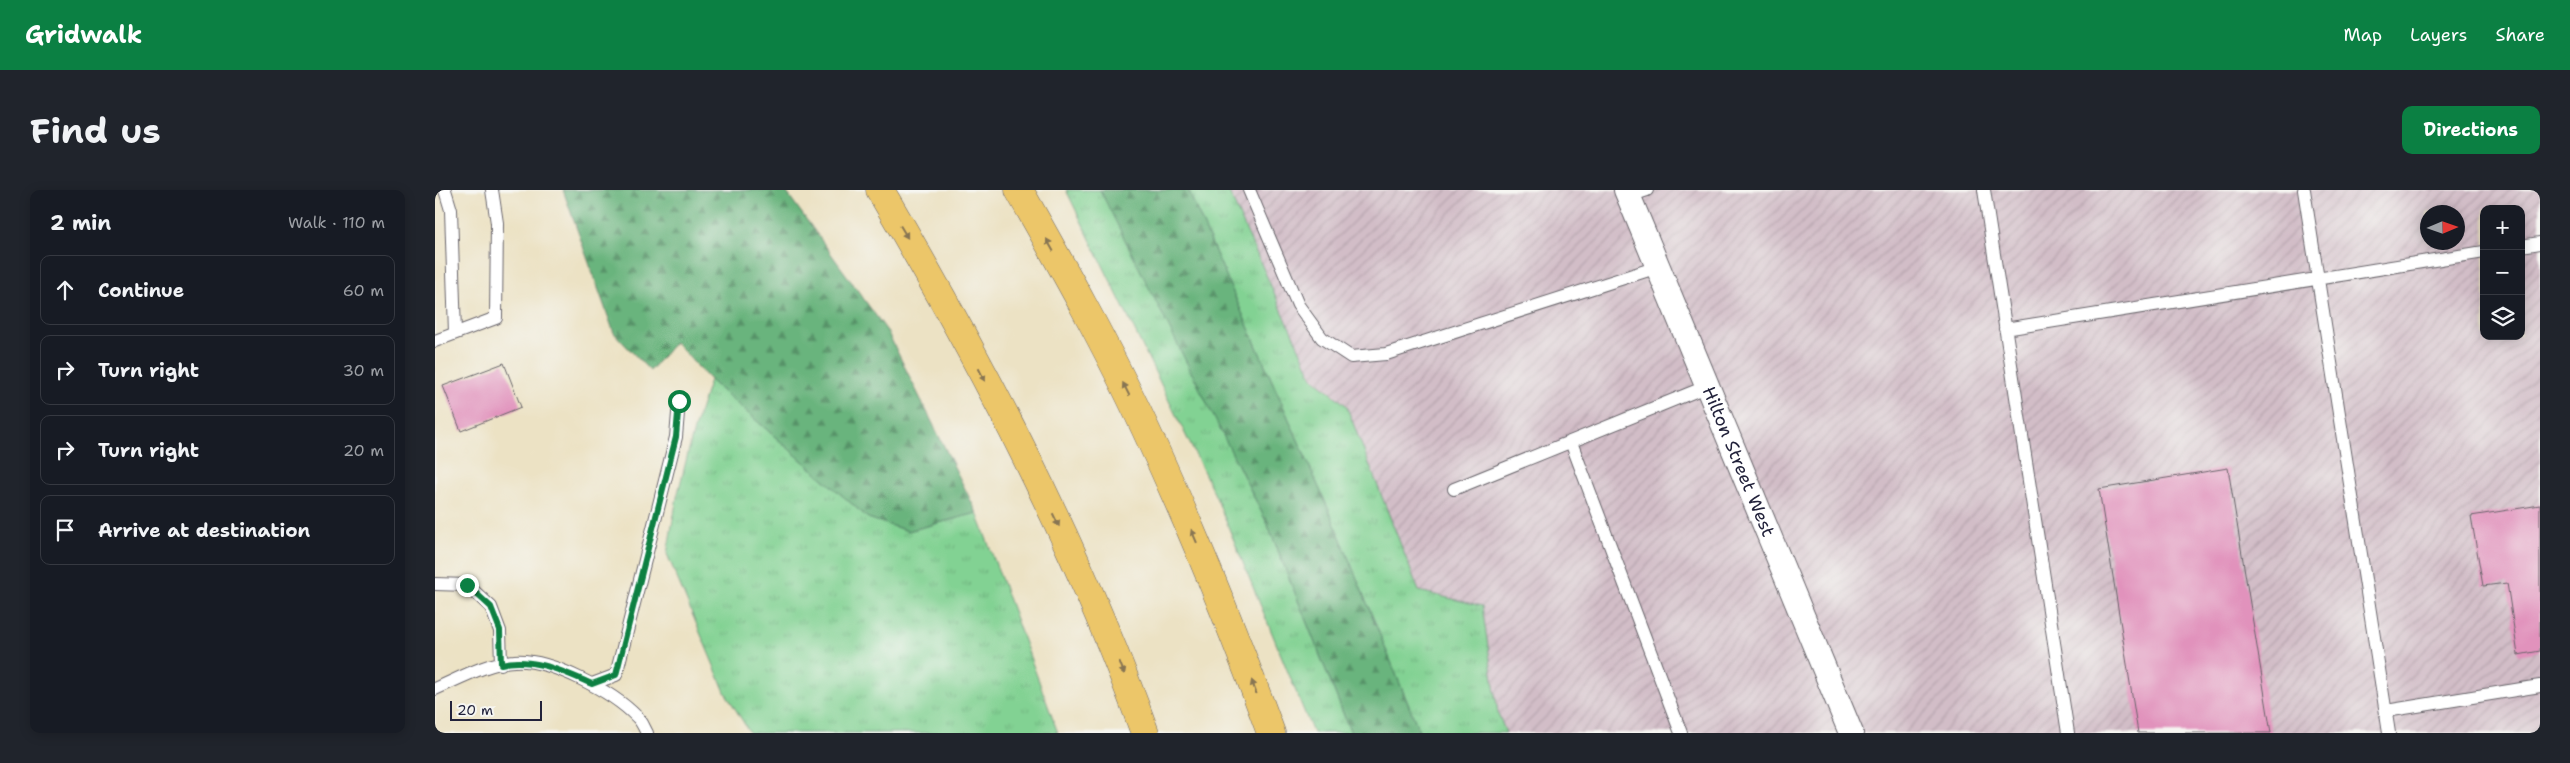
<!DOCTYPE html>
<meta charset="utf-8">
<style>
body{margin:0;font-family:"Shantell Sans",sans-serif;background:#20242c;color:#f1f3f6}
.controls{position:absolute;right:15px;top:15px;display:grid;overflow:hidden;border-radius:10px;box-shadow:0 2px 12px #0003}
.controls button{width:45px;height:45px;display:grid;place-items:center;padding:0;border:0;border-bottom:1px solid #363941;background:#171b24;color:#f1f3f6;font:25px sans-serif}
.compass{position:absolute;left:1985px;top:15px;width:45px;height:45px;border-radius:50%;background:#171b24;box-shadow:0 2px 12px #0003;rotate:88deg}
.scale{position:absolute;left:15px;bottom:12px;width:92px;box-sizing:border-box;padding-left:5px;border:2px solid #22223b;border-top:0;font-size:14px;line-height:18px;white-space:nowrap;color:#22223b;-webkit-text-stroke:4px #f6f6f2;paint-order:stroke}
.stop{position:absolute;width:15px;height:15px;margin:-11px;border:4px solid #0b8043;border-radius:50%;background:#fff}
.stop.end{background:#0b8043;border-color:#fff;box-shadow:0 1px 5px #0008}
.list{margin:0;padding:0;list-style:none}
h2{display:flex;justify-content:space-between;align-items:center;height:65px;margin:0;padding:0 20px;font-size:21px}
h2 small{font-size:16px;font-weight:400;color:#9ea1a6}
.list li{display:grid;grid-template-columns:32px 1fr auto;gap:15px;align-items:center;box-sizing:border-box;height:70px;margin:0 10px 10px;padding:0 10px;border:1px solid #363941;border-radius:10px}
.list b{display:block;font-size:19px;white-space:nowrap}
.list em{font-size:16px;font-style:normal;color:#9ea1a6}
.icon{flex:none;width:28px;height:28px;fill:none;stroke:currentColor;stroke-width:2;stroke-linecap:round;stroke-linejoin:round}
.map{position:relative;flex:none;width:2105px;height:543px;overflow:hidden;border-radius:10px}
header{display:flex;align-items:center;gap:30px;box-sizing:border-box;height:70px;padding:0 25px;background:#0b8043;color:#fff}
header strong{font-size:24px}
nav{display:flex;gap:28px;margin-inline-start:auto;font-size:18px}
.intro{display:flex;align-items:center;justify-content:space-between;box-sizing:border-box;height:120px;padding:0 30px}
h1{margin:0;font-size:35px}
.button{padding:12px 22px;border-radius:10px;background:#0b8043;color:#fff;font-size:18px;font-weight:700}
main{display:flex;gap:30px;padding:0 30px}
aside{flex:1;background:#171b24;border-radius:10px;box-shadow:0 2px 12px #0003}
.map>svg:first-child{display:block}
.industrial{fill:url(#industrial-furrows);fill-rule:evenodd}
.grass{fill:url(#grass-tufts);stroke:#527a67}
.forest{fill:url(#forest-firs);stroke:#466b5c}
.building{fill:#e192bc}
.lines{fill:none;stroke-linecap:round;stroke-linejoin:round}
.lane-casing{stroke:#69656b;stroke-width:14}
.street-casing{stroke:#69656b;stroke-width:26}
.highway-casing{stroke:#69656b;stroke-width:29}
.lane{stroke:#fff;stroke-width:12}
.street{stroke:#fff;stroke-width:24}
.highway{stroke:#ecc669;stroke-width:28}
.oneway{fill:#877452}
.route{stroke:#0b8043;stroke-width:6}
.labels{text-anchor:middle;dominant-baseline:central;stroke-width:5;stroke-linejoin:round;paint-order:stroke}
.street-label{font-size:18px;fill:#22223b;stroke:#f6f6f2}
</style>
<header>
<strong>Gridwalk</strong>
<nav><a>Map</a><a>Layers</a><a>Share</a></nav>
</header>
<div class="intro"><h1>Find us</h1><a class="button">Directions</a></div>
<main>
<aside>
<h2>2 min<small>Walk · 110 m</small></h2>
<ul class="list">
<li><svg class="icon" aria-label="ahead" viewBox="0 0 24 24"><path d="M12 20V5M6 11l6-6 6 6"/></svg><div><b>Continue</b></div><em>60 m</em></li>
<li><svg class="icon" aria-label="right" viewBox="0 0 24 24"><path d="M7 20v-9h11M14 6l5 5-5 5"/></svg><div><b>Turn right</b></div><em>30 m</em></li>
<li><svg class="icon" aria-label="right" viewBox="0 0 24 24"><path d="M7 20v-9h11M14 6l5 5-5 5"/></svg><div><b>Turn right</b></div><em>20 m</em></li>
<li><svg class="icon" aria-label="arrive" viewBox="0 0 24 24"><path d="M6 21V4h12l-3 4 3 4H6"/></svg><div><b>Arrive at destination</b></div></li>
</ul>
</aside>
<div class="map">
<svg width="2105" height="543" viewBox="0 0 2105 543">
<defs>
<pattern id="industrial-furrows" width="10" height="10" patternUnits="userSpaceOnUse" patternTransform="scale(1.25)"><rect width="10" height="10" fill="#d2bdc7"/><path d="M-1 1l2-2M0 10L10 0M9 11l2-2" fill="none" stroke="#b4a2ac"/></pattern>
<pattern id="grass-tufts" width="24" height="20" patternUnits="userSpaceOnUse" patternTransform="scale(1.25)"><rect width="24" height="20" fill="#82d293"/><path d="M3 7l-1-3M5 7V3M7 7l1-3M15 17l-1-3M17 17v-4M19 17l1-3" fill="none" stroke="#70b480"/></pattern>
<pattern id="forest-firs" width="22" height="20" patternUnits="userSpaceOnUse" patternTransform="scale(1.25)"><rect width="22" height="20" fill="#69b47d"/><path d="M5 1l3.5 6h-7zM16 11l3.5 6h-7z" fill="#569268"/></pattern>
</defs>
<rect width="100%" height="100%" fill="#f6f6f2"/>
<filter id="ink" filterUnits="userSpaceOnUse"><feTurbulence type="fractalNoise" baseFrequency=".02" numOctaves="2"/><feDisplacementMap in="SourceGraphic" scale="10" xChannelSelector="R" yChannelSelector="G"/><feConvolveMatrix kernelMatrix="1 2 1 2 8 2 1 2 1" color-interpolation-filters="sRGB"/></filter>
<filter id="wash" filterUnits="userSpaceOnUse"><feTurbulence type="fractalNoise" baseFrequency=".0096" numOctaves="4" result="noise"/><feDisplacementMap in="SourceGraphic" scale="20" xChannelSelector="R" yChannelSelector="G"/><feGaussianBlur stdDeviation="1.12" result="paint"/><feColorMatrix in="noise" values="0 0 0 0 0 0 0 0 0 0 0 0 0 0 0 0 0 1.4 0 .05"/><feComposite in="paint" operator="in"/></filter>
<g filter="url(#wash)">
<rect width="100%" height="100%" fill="#ece2c4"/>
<!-- industrial -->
<path class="industrial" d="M778,0h1327v543h-1097zM2049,19h37v127h-37zM1992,22h30v30h-30z"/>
<!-- grass -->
<path class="grass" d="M631,0h34l10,17 157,316 84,210h-38l-97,-236z
M753,0h40l84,187 34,28 73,186 63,15 16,107 8,20h-86l-89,-218z
M275,190l158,138 40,13 69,-18 81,220h-308l-25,-41 -58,-138 10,-57 17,-68z"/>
<!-- forest -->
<path class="forest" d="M128,0h222l102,141 90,182 -69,18 -40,-13 -158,-138 -35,-38 -25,29 -36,-38z
M665,0h88l143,325 89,218h-69l-84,-210z"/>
<g id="blocks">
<!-- building -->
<path class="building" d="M69,173l17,44 -60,24 -18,-45z
M1793,278l43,265h-133l-39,-244z
M2105,315v146l-22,4 -11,-72 -24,3 -12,-70z"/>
</g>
</g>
<g filter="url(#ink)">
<use href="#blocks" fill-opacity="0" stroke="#69656b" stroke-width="1"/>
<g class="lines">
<!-- lane casing -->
<g class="lane-casing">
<path id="lane" d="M10,0l6,20 4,123
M814,0l49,115 24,33 29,19 35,-3 272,-87
M1549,0l84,543
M1869,0l85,543
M1194,6l18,-6
M2086,56l19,-3
M1570,139l479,-77
M0,151l61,-23 1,-95 -5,-33
M1136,252l110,291
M1019,299l254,-103
M0,394l32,1 24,22 9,24 1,33
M157,494l24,-9 60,-238 3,-36
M0,499c23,-10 54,-27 79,-28 36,-3 99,31 123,56 5,4 7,11 10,16
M1951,521l154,-25"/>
</g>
<!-- street casing -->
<g class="street-casing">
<g id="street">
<path id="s1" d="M1191,0l225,543"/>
</g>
</g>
<!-- highway casing -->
<g class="highway-casing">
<path id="highway" d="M445,0c102,173 197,354 265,543
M584,0c44,78 88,156 126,238 47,100 88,202 126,305"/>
</g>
<!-- lane -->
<use href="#lane" class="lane"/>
<!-- street -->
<use href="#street" class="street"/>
<!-- highway -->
<use href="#highway" class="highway"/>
</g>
<!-- one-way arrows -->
<defs><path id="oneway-solid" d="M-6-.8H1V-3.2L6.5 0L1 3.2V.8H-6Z" transform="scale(1.25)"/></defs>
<g class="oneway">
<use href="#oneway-solid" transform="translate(469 42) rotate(59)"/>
<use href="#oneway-solid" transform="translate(615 55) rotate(-119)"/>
<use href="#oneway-solid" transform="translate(547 185) rotate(63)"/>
<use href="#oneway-solid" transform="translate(691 199) rotate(-117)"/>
<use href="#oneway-solid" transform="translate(621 330) rotate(64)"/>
<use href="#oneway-solid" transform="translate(759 346) rotate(-113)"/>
<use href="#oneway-solid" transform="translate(687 478) rotate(69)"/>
<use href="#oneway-solid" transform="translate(819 497) rotate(-110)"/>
</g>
</g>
<g class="lines" filter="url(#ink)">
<!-- route -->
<path class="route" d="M32,395l24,22 9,23 1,34c31,-8 63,8 91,20l24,-9 60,-238 3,-36"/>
</g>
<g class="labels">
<!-- street labels -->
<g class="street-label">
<text stroke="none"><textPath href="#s1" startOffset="294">Hilton Street West</textPath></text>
</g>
</g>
</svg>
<div class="controls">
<button>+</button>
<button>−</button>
<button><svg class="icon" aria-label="layers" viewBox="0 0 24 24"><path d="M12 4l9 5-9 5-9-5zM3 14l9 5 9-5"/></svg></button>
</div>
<svg class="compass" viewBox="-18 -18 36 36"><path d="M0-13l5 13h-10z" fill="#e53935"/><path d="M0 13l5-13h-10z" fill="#9ea1a6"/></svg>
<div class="scale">20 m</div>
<div class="stop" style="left:244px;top:211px"></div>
<div class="stop end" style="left:32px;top:395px"></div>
</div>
</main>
